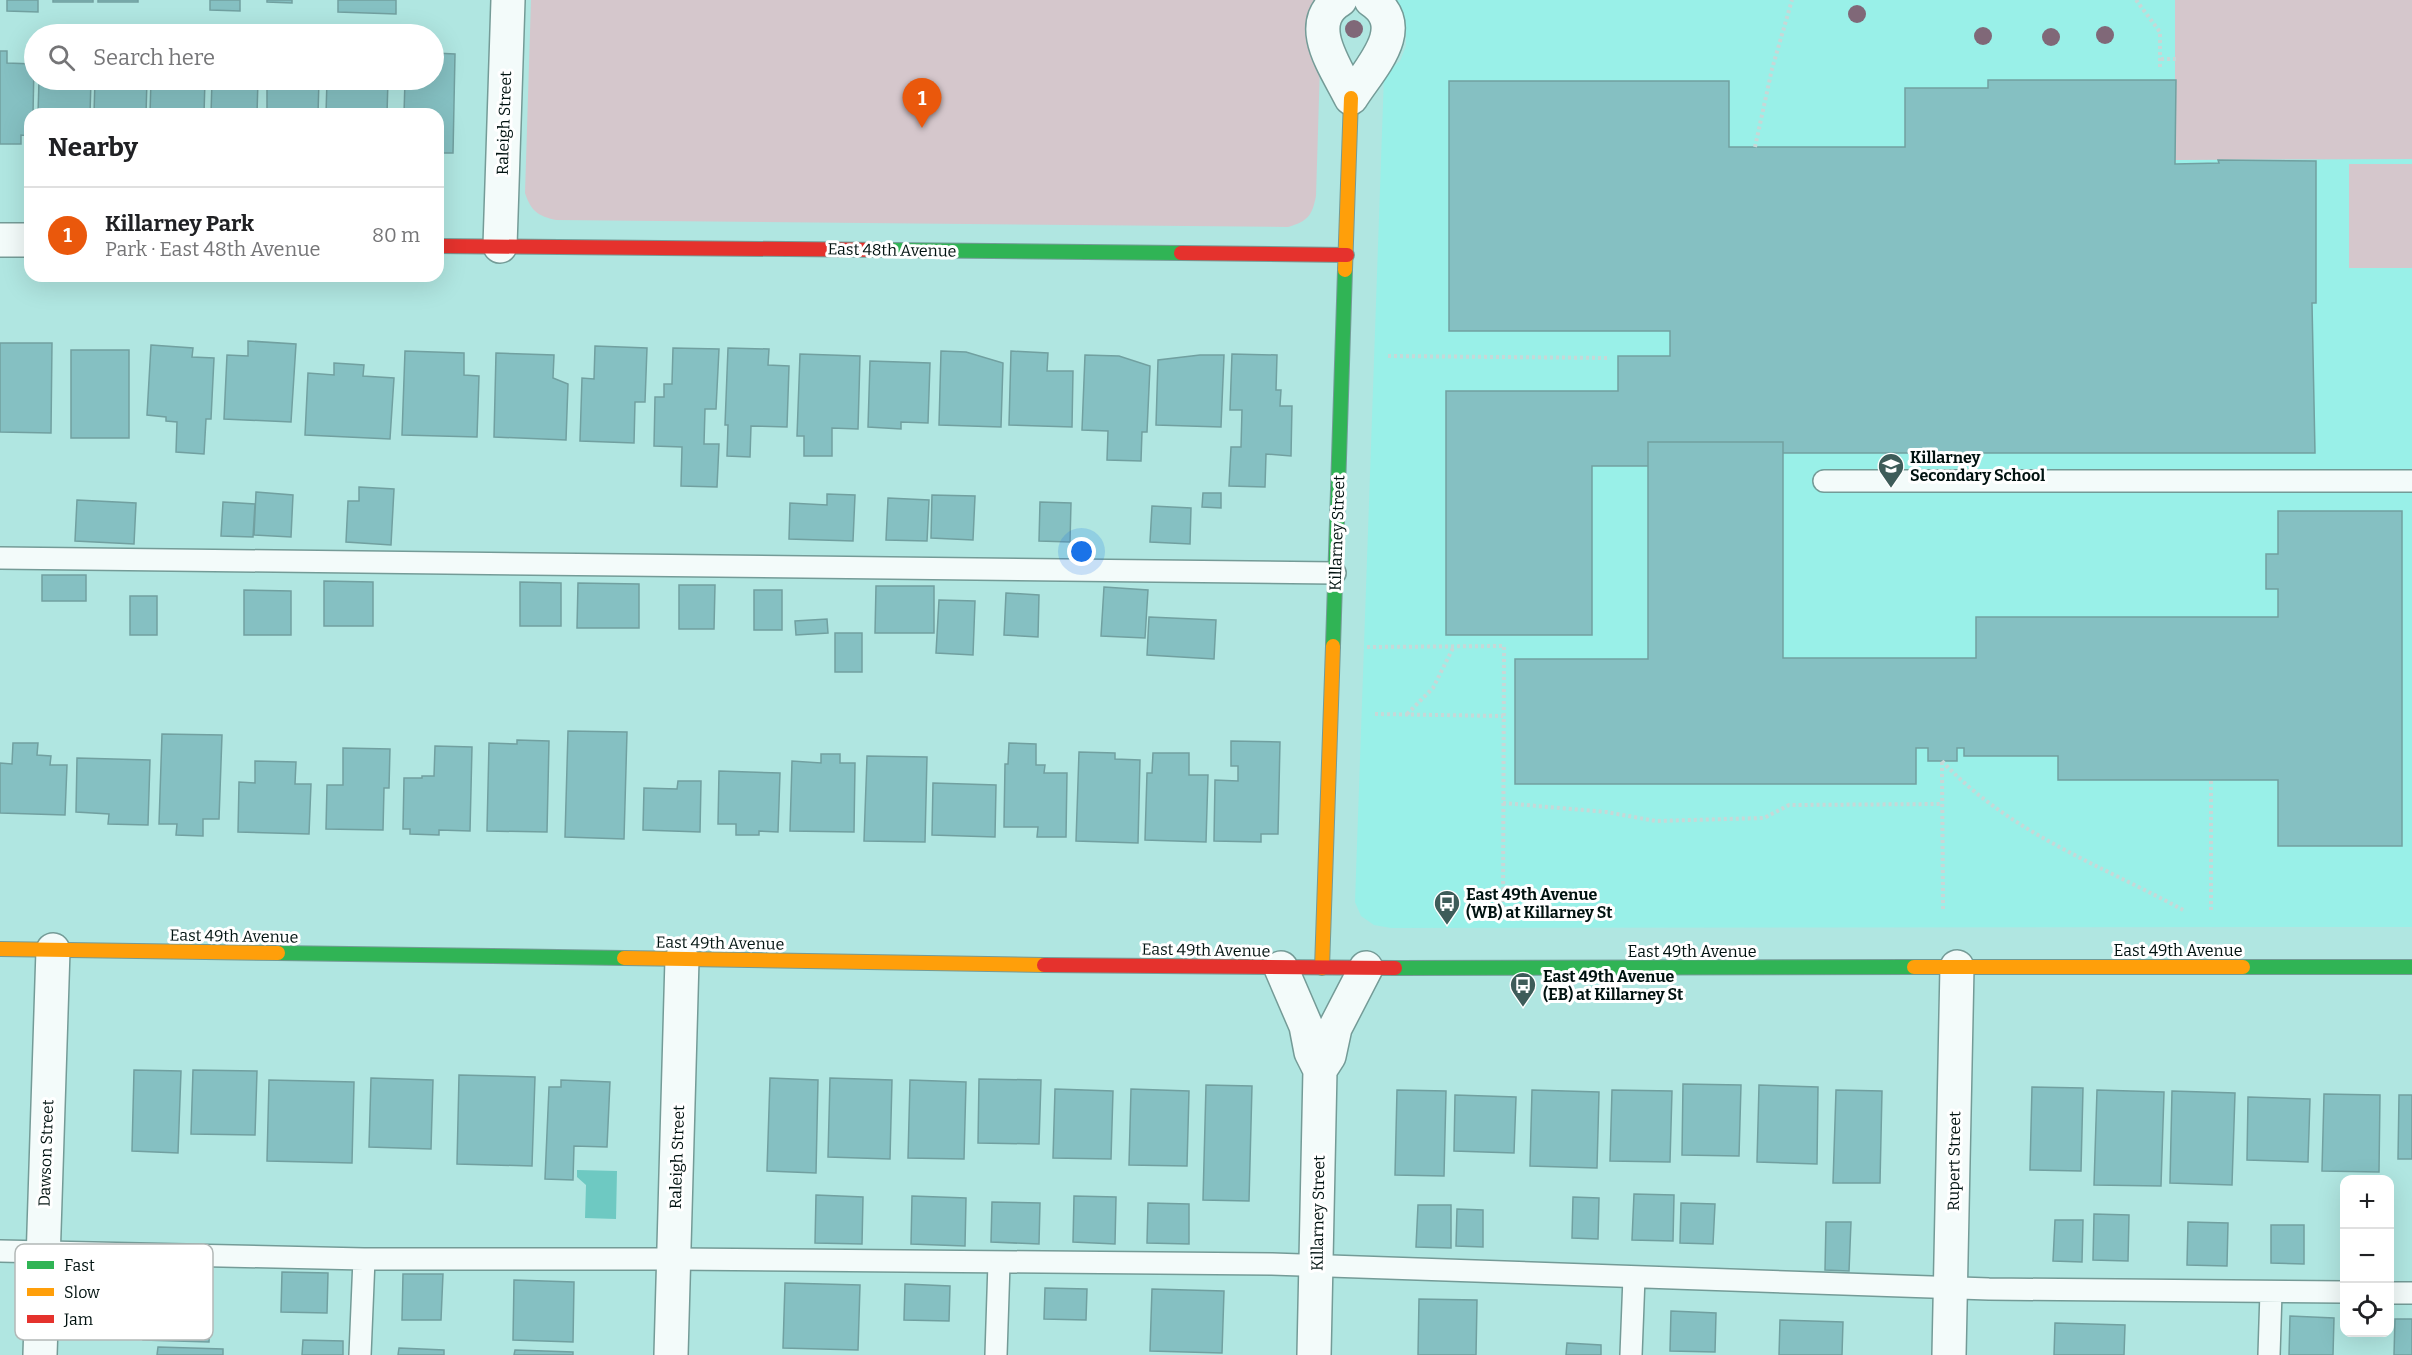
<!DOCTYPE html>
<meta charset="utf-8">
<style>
body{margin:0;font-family:Bitter,serif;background:#f2f2f2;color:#202124}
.controls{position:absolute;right:18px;bottom:18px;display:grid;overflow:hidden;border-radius:12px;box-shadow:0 6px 24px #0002}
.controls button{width:54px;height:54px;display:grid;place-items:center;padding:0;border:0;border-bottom:2px solid #e0e0e0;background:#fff;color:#202124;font:30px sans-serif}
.you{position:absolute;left:1082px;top:552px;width:21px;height:21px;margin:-15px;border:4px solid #fff;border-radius:50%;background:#1a73e8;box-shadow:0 0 0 9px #1a73e833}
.badge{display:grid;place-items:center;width:39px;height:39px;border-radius:50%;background:#ea580c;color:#fff;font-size:20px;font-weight:700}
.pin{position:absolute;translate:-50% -50px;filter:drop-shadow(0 2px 3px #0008)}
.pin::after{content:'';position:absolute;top:32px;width:21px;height:18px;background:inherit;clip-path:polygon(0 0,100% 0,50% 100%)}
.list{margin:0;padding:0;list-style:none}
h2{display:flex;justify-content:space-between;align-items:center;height:78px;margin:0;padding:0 24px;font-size:26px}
h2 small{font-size:20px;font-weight:400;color:#757577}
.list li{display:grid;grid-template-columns:39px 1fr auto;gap:18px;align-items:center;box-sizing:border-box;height:96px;padding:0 24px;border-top:2px solid #e0e0e0}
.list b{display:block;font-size:22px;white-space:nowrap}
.list p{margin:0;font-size:20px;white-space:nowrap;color:#757577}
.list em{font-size:20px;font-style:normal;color:#757577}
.icon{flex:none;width:33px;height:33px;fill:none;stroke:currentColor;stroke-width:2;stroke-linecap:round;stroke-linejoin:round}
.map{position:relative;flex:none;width:2412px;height:1355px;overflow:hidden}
.search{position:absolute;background:#fff;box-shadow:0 6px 24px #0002;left:24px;top:24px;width:420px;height:66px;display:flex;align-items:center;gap:15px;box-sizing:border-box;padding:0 21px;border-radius:33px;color:#757577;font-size:22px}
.panel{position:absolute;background:#fff;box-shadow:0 6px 24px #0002;left:24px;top:108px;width:420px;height:174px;border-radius:18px}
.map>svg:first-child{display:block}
.built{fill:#99f0e8}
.green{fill:#d5c7cc}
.water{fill:#6ec9c2}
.building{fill:#85c0c2;stroke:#71a0a0;stroke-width:1.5}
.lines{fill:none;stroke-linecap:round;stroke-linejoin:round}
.lane-casing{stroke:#749b97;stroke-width:24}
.street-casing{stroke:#749b97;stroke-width:36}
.fast-casing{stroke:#749b97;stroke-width:16}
.slow-casing{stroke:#749b97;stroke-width:16}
.jam-casing{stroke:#749b97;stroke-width:16}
.path{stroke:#c7d8d7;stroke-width:4;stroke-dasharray:3 3;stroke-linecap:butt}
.lane{stroke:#f3fbfa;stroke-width:21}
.street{stroke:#f3fbfa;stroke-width:33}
.fast{stroke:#30b455;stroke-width:14}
.slow{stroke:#ff9f0a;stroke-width:14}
.jam{stroke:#e5322d;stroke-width:14}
.tree{fill:#806878}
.labels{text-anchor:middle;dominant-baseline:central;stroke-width:6;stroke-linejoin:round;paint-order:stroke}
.street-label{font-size:16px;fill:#001210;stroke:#fff}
.poi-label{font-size:16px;font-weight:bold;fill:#001210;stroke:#fff;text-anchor:start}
.key{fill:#fff;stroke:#b2b8b7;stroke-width:1.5}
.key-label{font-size:16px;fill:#001210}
</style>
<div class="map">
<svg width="2412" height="1355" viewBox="0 0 2412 1355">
<rect width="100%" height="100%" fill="#b0e6e1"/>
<!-- built -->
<path class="built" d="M1397,0h1015v927l-1021,1 -17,-3 -13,-9 -6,-14 29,-827 16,-14 6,-15v-19z"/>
<!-- green -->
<path class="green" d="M531,0h791l-6,196c-4,20 -8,25 -28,31l-732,-7c-18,-4 -25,-9 -31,-27z
M2175,0h237v159l-237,1z
M2349,164h63v104h-63z"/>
<!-- water -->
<path class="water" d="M577,1170l40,1 -1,48 -31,-1 1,-33 -9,-8z"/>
<!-- building -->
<path class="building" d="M7,0h31v12l-31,-1z
M53,0h40v2h-40z
M98,0h40v2h-40z
M210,0h30v11l-30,-1z
M267,0h25v3l-25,-1z
M338,0h58v14l-58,-2z
M0,51h7v12l27,1 -1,50h-3v22l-9,-1v9h-21z
M434,53l21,1 -2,99h-15v-39h-34l1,-34h29z
M39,80h52l-1,34h-52z
M95,80h52l-1,34h-52z
M151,80h54l-1,34h-54z
M212,80h46l-1,34h-46z
M267,80h52l-1,34h-51z
M327,80h61l-1,34h-61z
M1988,80h188l-1,84 44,-1 -1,-3 98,1v142h-4l3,150h-532v-11h-135v24h-56v169h-146v-244h172v-35h52v-25h-221v-250h280v66h176v-59h83z
M248,341l48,3 -5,78 -67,-3 3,-64 21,1z
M0,343h52l-1,90 -51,-1z
M151,345l42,3 -1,9 22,1 -3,61h-5l-2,35 -28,-2 1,-30 -11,-1v-4l-19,-2z
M595,346l52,2 -2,54h-10l-1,41 -54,-2 2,-63 12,1z
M673,348l46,1 -3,60h-11l-1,35h15l-2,43 -36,-1 1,-39 -28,-1 1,-49h9v-13h8z
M728,348l41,1 -1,16 21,1 -2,61 -36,-1 -1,31 -23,-1 1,-31h-3z
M71,350h58v88h-58z
M405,351l59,2v22l15,1 -2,61 -75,-2z
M941,351l25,1 37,11 -2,64 -62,-2z
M1011,351l37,2 -1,18h26l-1,56 -63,-2z
M496,353l58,2 -1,23 15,6 -2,56 -72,-3z
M800,354l60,2 -2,73 -26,-1v28h-28v-20h-7z
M1232,354l45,1 -1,35h5l-1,16h12l-1,50 -25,-2 -1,33 -36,-1 2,-39h10l1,-37h-12z
M1085,355l34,1 31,10 -3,66h-5l-1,29 -34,-1 1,-29 -26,-1z
M1200,355h24l-3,72 -65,-2 2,-65z
M870,361l60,2 -2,60 -27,-1v7l-33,-2z
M334,363l30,2 -1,11 31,2 -4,61 -85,-4 3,-62 26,2z
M1648,442h135v216h193v-41h302v-28h-12v-35h12v-43h124v335h-124v-66h-220v-24h-94v-8h-7v13h-29v-13h-12v36h-401v-125h133z
M359,487l35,2 -3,56 -45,-3 2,-41h11z
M256,492l37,3 -2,42 -37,-2z
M1203,493h18v15l-19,-1z
M827,494l28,1 -2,46 -64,-2 1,-36 37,2z
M932,495l43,1 -2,44 -42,-2z
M888,498l41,2 -2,41 -41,-1z
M77,500l59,3 -2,41 -59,-3z
M223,502l32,2 -2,33 -32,-1z
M1040,502l31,1 -1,39 -31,-1z
M1152,506l39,2 -1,36 -40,-2z
M42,575h44v26h-44z
M324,581l49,1v44h-49z
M520,582l41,1v43h-41z
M578,583l61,1v44h-62z
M679,585h36l-1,44h-35z
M876,586h58v47h-59z
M1104,587l44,3 -3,48 -44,-2z
M244,590l47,1v44h-47z
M754,590h28v40h-28z
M1006,593l33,2 -1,42 -34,-2z
M130,596h27v39h-27z
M939,600l36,1 -2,54 -37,-2z
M1149,617l67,3 -2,39 -67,-4z
M827,619l1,14 -32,2 -1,-14z
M835,633h27v39h-27z
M568,731l59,1 -3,107 -59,-2z
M162,734l60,1 -3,84h-16v17l-27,-1 1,-11h-18z
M517,740l32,1 -2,91 -60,-1 2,-88 28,1z
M1231,741l49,1 -2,92h-17v8l-47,-1 1,-61 23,1v-15h-7z
M13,743h25l-1,12 14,1 -1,9h17l-2,50 -65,-2v-50l12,1z
M1009,743l27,1v21h9l-1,8h23l-1,64h-29l1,-10h-34l1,-63h3z
M435,746l37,1 -2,84 -31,-1v5l-29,-1v-5h-7l1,-51h18v-2h12z
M343,748l47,1 -1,39h-5l-1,42 -57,-1 1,-44h16z
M1079,752l36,1v6l25,1 -2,83 -62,-2z
M1153,753h36v22h19l-2,67 -61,-2 2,-67h5z
M821,754h19v9h15l-1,69 -64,-1 2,-70 29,2z
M867,756l60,1 -2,85 -61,-1z
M77,758l73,2 -2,65 -40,-1 1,-10 -33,-2z
M255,761l41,1 -1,22h16l-2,50 -71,-2 1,-50 16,1z
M719,771l61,2 -2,59 -19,-1v4h-23v-11h-18z
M678,781h23l-1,51 -57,-2 1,-42 33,1z
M933,783l63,2 -1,52 -63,-2z
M134,1070l47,1 -3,82 -46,-2z
M193,1070l64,1 -2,64 -64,-1z
M459,1075l76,2 -3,89 -75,-2z
M371,1078l62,2 -2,69 -62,-2z
M770,1078l48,2 -2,93 -49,-2z
M830,1078l62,2 -2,79 -62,-2z
M979,1079l62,1 -2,64 -61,-1z
M269,1080l85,2 -2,81 -85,-2z
M561,1080l49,2 -3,65 -33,-1 -1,34 -28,-1 4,-92h12z
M910,1080l56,2 -2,77 -56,-1z
M1683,1084l58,1 -2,71 -57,-1z
M1206,1085l46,1 -3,115 -46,-1z
M1759,1085l59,2 -1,77 -60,-2z
M2032,1087l51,1 -2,83 -51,-1z
M1055,1089l58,2 -2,68 -58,-1z
M1131,1089l58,2 -2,75 -58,-1z
M1397,1090l49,1 -2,85 -49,-1z
M1532,1090l67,2 -2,76 -67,-2z
M1612,1090l60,1 -2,71 -60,-1z
M1836,1090l46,1 -2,92h-47z
M2097,1090l67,2 -3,94 -67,-1z
M2172,1091l63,2 -3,92 -62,-2z
M2324,1094l56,1 -1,77 -57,-1z
M1455,1095l61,2 -2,56 -60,-2z
M2399,1095h13v64h-14z
M2248,1097l62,2 -2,63 -61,-2z
M1634,1194l40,1 -1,46 -41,-1z
M816,1195l47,2 -1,47 -47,-1z
M912,1196l54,2 -1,48 -54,-2z
M1074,1196l42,1 -1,47 -42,-2z
M1573,1197l26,1 -1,41 -26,-1z
M992,1202l48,1 -1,41 -48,-2z
M1148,1203l41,1v40l-42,-1z
M1681,1203l34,1 -2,40 -33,-1z
M1418,1205h33v43l-35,-1z
M1457,1209l26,1v37l-27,-1z
M2094,1214l35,1 -1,46 -35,-1z
M2055,1220h28l-1,42 -29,-1z
M1826,1222h25l-2,49 -24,-1z
M2188,1222l40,1 -1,43 -40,-1z
M2271,1225h33v39l-33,-1z
M282,1272l46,1 -1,40 -46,-1z
M403,1274h40l-2,46h-39z
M145,1277l66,1 -2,64 -66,-2z
M514,1280l60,2 -1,60 -60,-2z
M785,1283l75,2 -2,65 -75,-2z
M905,1284l45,2 -1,35 -45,-1z
M1045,1288l42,1 -1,31 -42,-1z
M1152,1289l72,2 -2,62 -72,-2z
M1419,1299l58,1 -1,55h-58z
M1671,1311l45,2 -1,39 -45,-1z
M2290,1316l44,2 -1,37h-44z
M2395,1319h17v36h-18z
M1780,1320l63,2 -1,33h-63z
M2055,1323l70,2 -1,30h-70z
M303,1340l40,1v14h-41z
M1567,1343l34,2v10h-35z
M158,1347l65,2v6h-66z
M399,1348l45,2v5h-46z
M515,1350l58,2v3h-59z"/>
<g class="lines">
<!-- lane casing -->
<g class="lane-casing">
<path id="lane" d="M1824,481h588
M0,558l1335,15
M0,1251l364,8h310l598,5 717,25 355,3
M2390,1293h22
M360,1355l4,-96
M996,1355l3,-92
M1631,1355l3,-78
M2269,1355l2,-63"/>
</g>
<!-- street casing -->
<g class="street-casing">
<path id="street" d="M1340,0c-38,23 -3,69 11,98 18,-29 61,-71 20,-98
M0,240h30
M500,246l8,-246
M1281,968l25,58 5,26 9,18 -6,285
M1320,1070l9,-14 6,-28 31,-60
M40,1355l13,-405
M671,1355l11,-396
M1949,1355l8,-388"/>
</g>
<!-- fast casing -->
<g class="fast-casing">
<path id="fast" d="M890,250l291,3
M1333,646l12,-376
M278,953l346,5
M2243,967h169
M1395,968l519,-1"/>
</g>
<!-- slow casing -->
<g class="slow-casing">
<path id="slow" d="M1345,270l6,-172
M0,949l278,4
M624,958l420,7
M1914,967h329
M1322,968l11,-322"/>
</g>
<!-- jam casing -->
<g class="jam-casing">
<path id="jam" d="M438,246l452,4
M1181,253l166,2
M1044,965l351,3"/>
</g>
<!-- path -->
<path class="path" d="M2136,0l24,32v38
M2161,59h15
M1755,147l17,-78 20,-69
M1388,356l222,2
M1367,647l137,-1 -1,265
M1375,714l128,2
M1407,714l26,-26 21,-42
M1942,761c67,72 159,104 243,150
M1942,762l1,148
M2211,781v129
M1503,803l103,9 50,9 108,-3 25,-13 153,-1"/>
<!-- lane -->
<use href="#lane" class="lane"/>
<!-- street -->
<use href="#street" class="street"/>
<!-- fast -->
<use href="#fast" class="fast"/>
<!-- slow -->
<use href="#slow" class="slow"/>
<!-- jam -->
<use href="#jam" class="jam"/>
</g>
<!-- trees -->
<g class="tree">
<circle cx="1857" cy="14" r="9"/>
<circle cx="1354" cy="29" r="9"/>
<circle cx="2105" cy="35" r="9"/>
<circle cx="1983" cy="36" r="9"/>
<circle cx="2051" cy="37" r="9"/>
</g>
<!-- icons -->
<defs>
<g id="school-pin" transform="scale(1.35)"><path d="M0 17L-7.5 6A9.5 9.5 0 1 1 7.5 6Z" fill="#3e5c59" stroke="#fff"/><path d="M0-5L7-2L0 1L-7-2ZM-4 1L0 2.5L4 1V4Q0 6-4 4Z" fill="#fff"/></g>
<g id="bus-pin" transform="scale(1.35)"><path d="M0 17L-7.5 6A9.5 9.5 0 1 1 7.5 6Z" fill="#3e5c59" stroke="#fff"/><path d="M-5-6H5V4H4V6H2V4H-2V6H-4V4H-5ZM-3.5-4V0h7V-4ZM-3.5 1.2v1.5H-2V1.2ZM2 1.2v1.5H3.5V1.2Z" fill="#fff"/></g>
</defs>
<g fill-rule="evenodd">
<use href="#school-pin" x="1891" y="466"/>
<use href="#bus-pin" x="1447" y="903"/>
<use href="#bus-pin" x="1523" y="985"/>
</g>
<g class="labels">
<!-- street labels -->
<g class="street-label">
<text transform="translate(504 123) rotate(-88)">Raleigh Street</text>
<text transform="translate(892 250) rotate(1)">East 48th Avenue</text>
<text transform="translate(1337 533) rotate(-88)">Killarney Street</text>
<text transform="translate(234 936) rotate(1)">East 49th Avenue</text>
<text transform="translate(720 943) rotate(1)">East 49th Avenue</text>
<text transform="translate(1206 950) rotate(1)">East 49th Avenue</text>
<text x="2178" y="950">East 49th Avenue</text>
<text x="1692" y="951">East 49th Avenue</text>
<text transform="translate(46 1153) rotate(-88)">Dawson Street</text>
<text transform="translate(677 1157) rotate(-88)">Raleigh Street</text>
<text transform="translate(1954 1161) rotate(-89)">Rupert Street</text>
<text transform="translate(1318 1213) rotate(-89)">Killarney Street</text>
</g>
<!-- poi labels -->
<g class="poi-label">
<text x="1910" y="457">Killarney<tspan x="1910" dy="18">Secondary School</tspan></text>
<text x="1466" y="894">East 49th Avenue<tspan x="1466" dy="18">(WB) at Killarney St</tspan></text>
<text x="1543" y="976">East 49th Avenue<tspan x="1543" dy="18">(EB) at Killarney St</tspan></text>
</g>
</g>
<!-- legend -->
<rect x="15" y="1244" width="198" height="96" rx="9" class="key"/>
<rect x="27" y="1261" width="27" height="8" fill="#30b455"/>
<rect x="27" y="1288" width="27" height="8" fill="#ff9f0a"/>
<rect x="27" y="1315" width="27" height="8" fill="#e5322d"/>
<g class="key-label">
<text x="64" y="1271">Fast</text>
<text x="64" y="1298">Slow</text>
<text x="64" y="1325">Jam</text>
</g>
</svg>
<div class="controls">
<button>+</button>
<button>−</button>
<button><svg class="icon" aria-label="locate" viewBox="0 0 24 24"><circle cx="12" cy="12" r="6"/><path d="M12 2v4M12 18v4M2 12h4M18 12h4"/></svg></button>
</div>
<div class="you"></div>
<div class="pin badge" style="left:922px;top:128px">1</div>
<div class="search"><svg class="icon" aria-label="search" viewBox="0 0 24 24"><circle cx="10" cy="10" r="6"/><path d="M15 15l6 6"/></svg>Search here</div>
<section class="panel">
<h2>Nearby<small></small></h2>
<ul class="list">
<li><span class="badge">1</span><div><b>Killarney Park</b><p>Park · East 48th Avenue</p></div><em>80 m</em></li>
</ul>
</section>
</div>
